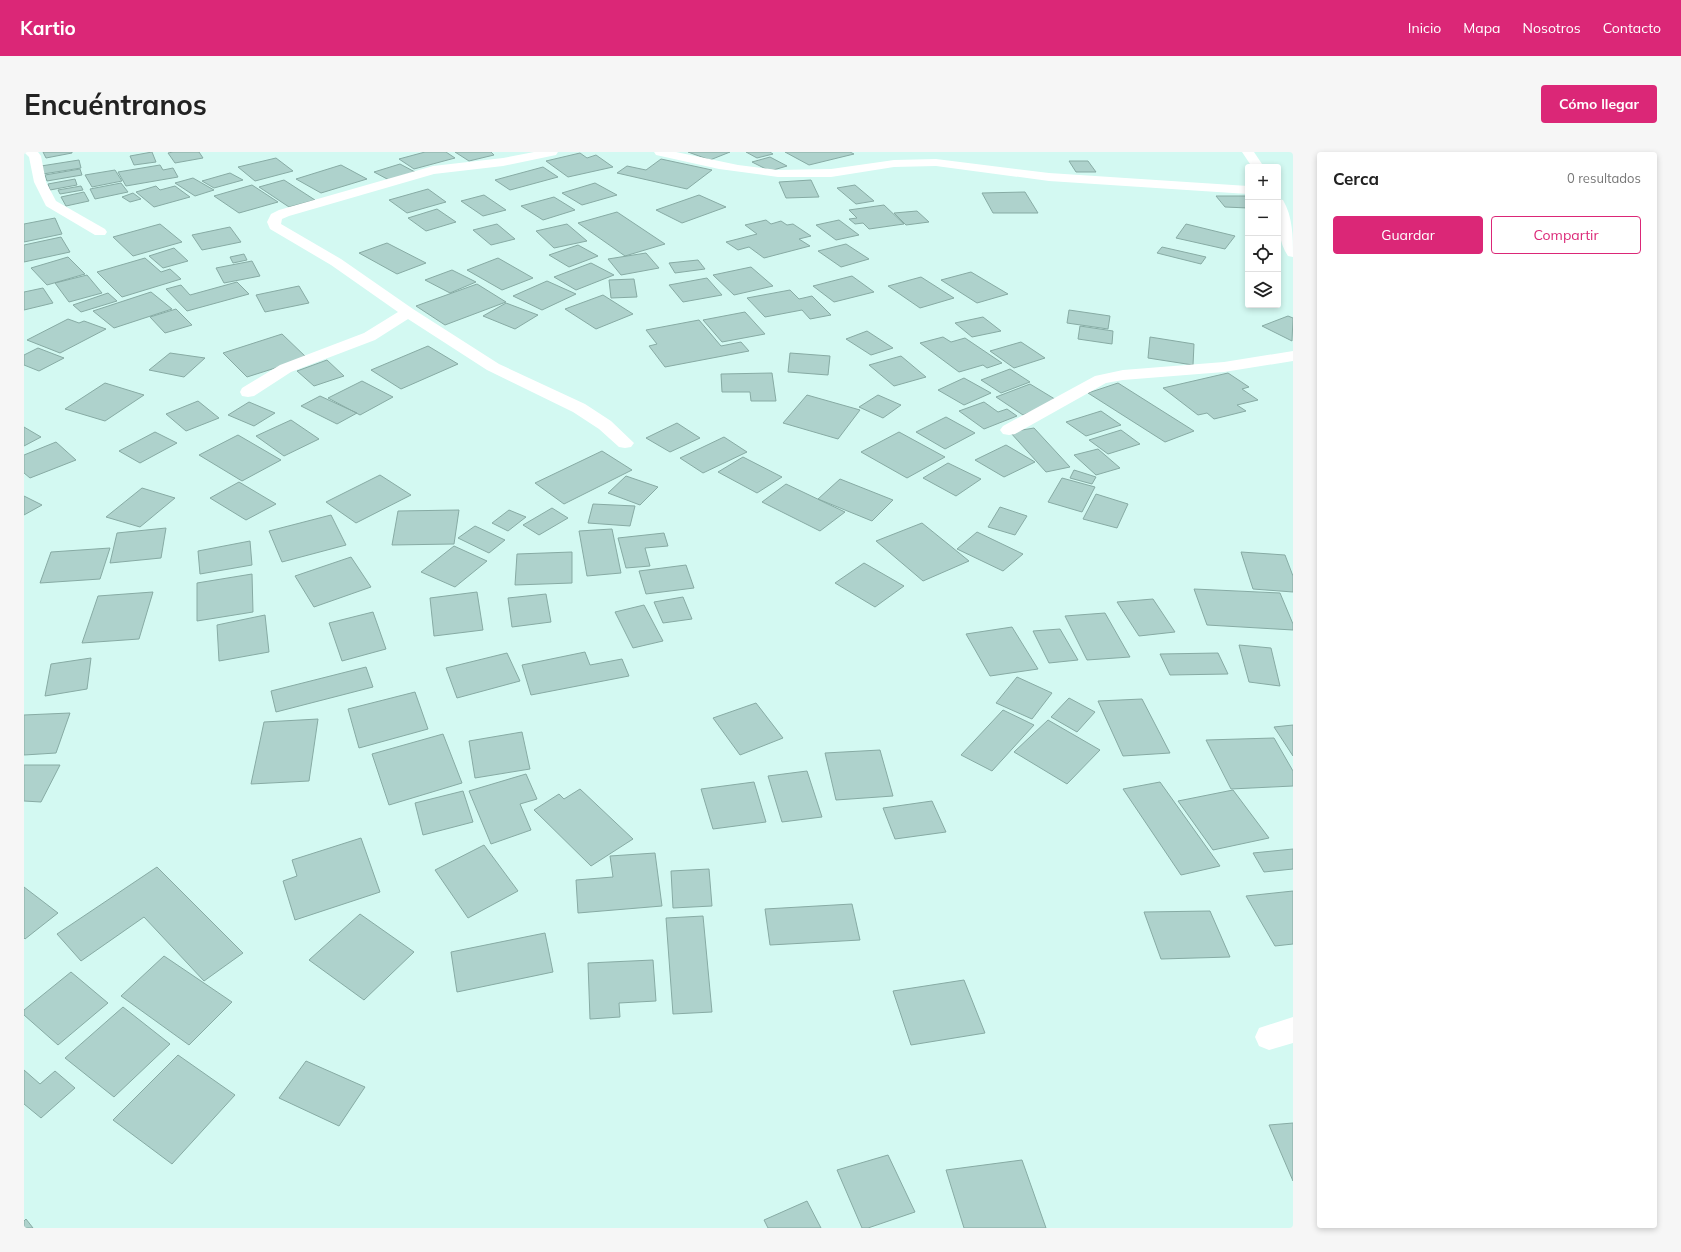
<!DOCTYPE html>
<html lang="es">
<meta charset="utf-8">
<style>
body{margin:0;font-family:Mulish,sans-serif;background:#f6f6f6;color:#222}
.controls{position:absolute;right:12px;top:12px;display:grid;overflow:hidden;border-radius:4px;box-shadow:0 2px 6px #0003}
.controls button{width:36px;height:36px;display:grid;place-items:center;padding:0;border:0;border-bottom:1px solid #e0e0e0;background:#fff;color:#222;font:20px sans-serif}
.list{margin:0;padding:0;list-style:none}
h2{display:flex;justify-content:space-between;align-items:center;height:52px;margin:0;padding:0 16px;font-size:17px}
h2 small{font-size:13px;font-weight:400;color:#767676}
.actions{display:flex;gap:8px;padding:12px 16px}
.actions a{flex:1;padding:9px 0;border:1px solid #db2777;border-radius:4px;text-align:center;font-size:14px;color:#db2777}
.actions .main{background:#db2777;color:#fff}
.icon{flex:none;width:22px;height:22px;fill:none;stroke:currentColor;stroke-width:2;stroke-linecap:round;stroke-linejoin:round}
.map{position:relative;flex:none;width:1269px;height:1076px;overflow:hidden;border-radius:4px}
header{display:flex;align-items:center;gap:24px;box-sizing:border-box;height:56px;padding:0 20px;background:#db2777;color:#fff}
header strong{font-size:19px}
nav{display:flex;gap:22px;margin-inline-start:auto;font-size:14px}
.intro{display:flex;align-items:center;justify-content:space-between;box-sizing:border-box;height:96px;padding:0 24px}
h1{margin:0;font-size:28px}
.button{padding:10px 18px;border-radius:4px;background:#db2777;color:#fff;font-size:14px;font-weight:700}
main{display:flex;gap:24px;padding:0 24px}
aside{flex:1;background:#fff;border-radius:4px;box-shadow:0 2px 6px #0003}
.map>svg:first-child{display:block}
.building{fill:#aed2cc;stroke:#87aba4}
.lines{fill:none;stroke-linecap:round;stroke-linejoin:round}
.minor{fill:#fff;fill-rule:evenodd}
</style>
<header>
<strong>Kartio</strong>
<nav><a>Inicio</a><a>Mapa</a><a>Nosotros</a><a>Contacto</a></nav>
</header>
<div class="intro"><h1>Encuéntranos</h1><a class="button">Cómo llegar</a></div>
<main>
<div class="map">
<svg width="1269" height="1076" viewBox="0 0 1269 1076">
<rect width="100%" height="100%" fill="#d3f9f2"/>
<!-- building -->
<path class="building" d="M19,0h29v1l-26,5z
M128,0l4,10 -22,3 -4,-9z
M149,0h26l4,6 -28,5 -7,-10z
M401,0h21l9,6 -41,11 -15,-10z
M431,0h36l3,3 -25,6z
M664,0h42l-20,8z
M722,0h24l3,2 -16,4z
M761,0h65l4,2 -45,11z
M556,1l7,5 9,-3 17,12 -45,10 -22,-16z
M746,5l17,9 -17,5 -18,-9z
M252,6l17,13 -38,10 -17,-14z
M637,7l51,11 -25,19 -70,-16 10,-7 19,4z
M55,8l2,8 -38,6 -2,-8z
M1045,9h19l8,11h-20z
M376,12l15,8 -26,8 -15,-8z
M136,13l3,5 10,-2 5,9 -52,9 -8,-14z
M317,13l26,14 -46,14 -25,-14z
M519,15l15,10 -48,13 -15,-10z
M56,17l2,6 -35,6 -2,-6z
M91,18l7,11 -30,6 -7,-12z
M206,21l13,7 -29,8 -12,-7z
M169,26l21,12 -19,6 -20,-13z
M51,27l2,6 -27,5 -2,-6z
M260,28l31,20 -26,7 -30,-20z
M787,28l8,17 -33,1 -7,-16z
M97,31l7,9 -33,7 -5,-10z
M571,31l22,12 -35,10 -20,-12z
M228,33l26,17 -39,11 -25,-17z
M831,33l19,16 -18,3 -19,-16z
M57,34l2,4 -23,4 -2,-4z
M132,34l4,4 15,-4 15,11 -36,10 -18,-15z
M404,37l18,13 -39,11 -18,-13z
M60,40l5,9 -23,5 -5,-9z
M1001,40l13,21h-45l-11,-20z
M109,41l8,6 -11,3 -8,-5z
M460,43l22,15 -23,6 -22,-15z
M675,43l27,12 -44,16 -26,-13z
M1192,44h32v12l-23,-1z
M530,45l21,13 -32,10 -22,-14z
M860,53l20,19 -35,5 -6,-6 -8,1 -6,-5 8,-1 -8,-8z
M413,57l19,13 -30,9 -18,-13z
M893,59l12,11 -23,3 -12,-12z
M593,60l48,32 -40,12 -47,-33z
M31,66l7,16 -38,8v-18z
M742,68l5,4 10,-3 6,4 6,-1 18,12 -12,3 11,7 -46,12 -15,-11 -11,3 -12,-8 31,-8 -12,-9z
M815,68l20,15 -23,5 -20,-15z
M136,72l22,18 -49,14 -20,-19z
M473,72l18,15 -24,6 -18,-15z
M543,72l20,17 -33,7 -18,-17z
M1162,72l49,12 -10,13 -49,-11z
M206,75l11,15 -39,8 -10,-15z
M37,85l9,15 -46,10v-17z
M363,91l39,20 -29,11 -38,-21z
M822,92l23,15 -28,8 -23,-16z
M554,93l20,11 -29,11 -20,-12z
M1138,95l44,10 -5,7 -44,-11z
M150,96l14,13 -25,7 -14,-12z
M622,101l13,15 -38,7 -13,-16z
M220,102l3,6 -14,3 -3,-6z
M44,105l17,17 -38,11 -16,-17z
M121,106l16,14 9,-3 11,10 -59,18 -25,-25z
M474,106l35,20 -31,12 -35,-20z
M674,108l7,9 -30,4 -6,-10z
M228,109l8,15 -36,7 -8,-15z
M567,111l23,12 -38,15 -22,-13z
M727,115l22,19 -39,9 -21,-20z
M428,118l24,12 -26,11 -25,-13z
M947,120l37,22 -31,9 -36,-23z
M63,123l15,18 -33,9 -14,-19z
M828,124l22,16 -40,10 -21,-16z
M897,125l33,21 -34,10 -32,-22z
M683,126l15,17 -39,7 -14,-17z
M610,127l3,18 -26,1 -2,-18z
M523,129l29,13 -34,16 -29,-14z
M213,130l12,12 -62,17 -21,-22 15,-4 9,10z
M453,132l29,18 -61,23 -29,-19z
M275,134l10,17 -44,9 -9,-17z
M19,136l10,15 -29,7v-18z
M766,138l9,9 13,-3 19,19 -21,4 -8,-9 -37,7 -18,-19z
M127,140l21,17 -58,19 -21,-17z
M84,141l9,8 -36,11 -8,-7z
M579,143l30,19 -37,15 -31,-20z
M482,151l32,12 -23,14 -32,-13z
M152,157l16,16 -27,8 -15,-16z
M1045,158l41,6 -2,13 -41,-6z
M721,160l20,22 -43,8 -19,-22z
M1264,164l5,2 -1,23 -30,-15z
M959,165l18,14 -29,6 -17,-14z
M44,167l11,4 5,-2 22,8 -46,24 -33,-13z
M675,168l22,26 20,-4 8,9 -84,16 -16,-21 8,-2 -11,-14z
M1056,174l33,5 -1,13 -34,-5z
M843,179l26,17 -22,7 -25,-16z
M258,182l25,24 -60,19 -24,-24z
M919,185l8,5 14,-4 37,25 -15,5 -4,-3 -24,7 -39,-29z
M1126,185l44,7 -1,21 -45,-7z
M997,190l24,16 -31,10 -24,-17z
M404,194l30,18 -57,25 -30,-19z
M14,196l26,10 -25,13 -15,-6v-10z
M146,201l35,5 -21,19 -35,-7z
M766,201l40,3 -2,19 -40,-3z
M877,204l25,21 -32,9 -25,-21z
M303,208l17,16 -30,10 -17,-15z
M986,217l20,13 -29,11 -20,-13z
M748,221l4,28h-25l-1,-9h-28l-1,-18z
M1204,221l21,14 -7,2 16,11 -21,5 9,6 -32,8 -7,-6 -9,2 -35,-27z
M940,226l27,15 -27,12 -26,-15z
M338,229l31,16 -33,18 -32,-17z
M81,231l39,12 -39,26 -40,-12z
M1094,231l76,48 -29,11 -77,-49z
M1006,232l28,17 -35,14 -27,-18z
M783,243l53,15 -22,29 -55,-16z
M854,243l23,10 -18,13 -24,-11z
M296,244l37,17 -20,11 -36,-18z
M174,249l21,17 -33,13 -20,-17z
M225,250l26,11 -21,13 -26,-11z
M960,250l14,10 9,-3 10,7 -33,13 -25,-18z
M1077,259l20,14 -35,11 -20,-14z
M922,265l29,16 -30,16 -29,-17z
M267,268l28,19 -35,17 -28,-20z
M653,271l23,15 -30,14 -24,-14z
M0,275l17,10 -17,9z
M1010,276l36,39 -24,5 -36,-40z
M1097,278l19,14 -32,10 -19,-14z
M131,280l22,11 -37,20 -21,-12z
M875,280l46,25 -38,21 -46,-26z
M214,283l43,25 -39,21 -43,-26z
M700,285l23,15 -44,21 -23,-15z
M32,290l20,18 -46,18 -6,-5v-18z
M982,293l29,17 -31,15 -29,-17z
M1074,297l22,19 -24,7 -22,-20z
M578,299l30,19 -68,34 -29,-21z
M719,305l39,20 -25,16 -39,-21z
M924,311l33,16 -25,17 -33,-18z
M1050,318l22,7 -4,7 -22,-6z
M356,323l31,20 -55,28 -30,-21z
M602,324l32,11 -18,18 -32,-12z
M1038,326l33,9 -13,25 -34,-10z
M816,327l53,21 -21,21 -54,-22z
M215,330l37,22 -30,16 -36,-22z
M762,332l59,28 -25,19 -58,-29z
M118,336l33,10 -35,29 -34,-10z
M1072,342l32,10 -11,24 -34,-9z
M0,344l18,9 -18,10z
M569,352l42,2 -5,20 -42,-3z
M976,355l27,9 -12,19 -27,-8z
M528,356l16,10 -29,17 -16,-10z
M435,358l-5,34 -62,1 6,-34z
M485,358l17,7 -18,14 -16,-8z
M307,363l15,30 -64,17 -13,-31z
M898,371l47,38 -46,20 -47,-40z
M451,374l30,14 -16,13 -31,-15z
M142,376l-5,30 -51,5 7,-30z
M588,377l9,44 -34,3 -8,-45z
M953,380l46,22 -20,17 -46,-22z
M640,381l4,13 -23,2 5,18 -24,2 -8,-30z
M226,389l2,24 -52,9 -2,-23z
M430,394l33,15 -32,26 -34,-15z
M86,396l-10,31 -60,4 11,-31z
M548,400v31l-57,2 2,-31z
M1217,400l44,3 8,21v16l-40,-3z
M327,405l20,30 -57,20 -19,-31z
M840,411l40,23 -29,21 -40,-24z
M662,413l8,23 -48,6 -7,-23z
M228,422l1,38 -56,9v-38z
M1170,437l86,4 13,31v6l-86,-5z
M129,440l-14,47 -57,4 16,-47z
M453,440l6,38 -49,6 -4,-38z
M522,442l5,28 -39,5 -4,-29z
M659,445l9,22 -29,4 -9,-21z
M1129,447l22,33 -36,4 -22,-34z
M620,453l19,36 -30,7 -18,-36z
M349,460l13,37 -44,12 -13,-38z
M1081,461l25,44 -43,3 -22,-44z
M241,463l4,37 -50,9 -2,-36z
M988,475l26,42 -48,7 -24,-42z
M1036,477l18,31 -29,3 -16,-32z
M1215,493l32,3 9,38 -31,-4z
M561,500l5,13 32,-6 7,17 -98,19 -9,-30z
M483,501l13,28 -63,17 -11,-30z
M1194,501l10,21 -58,1 -10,-21z
M67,506l-4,31 -42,7 6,-32z
M342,515l7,20 -97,25 -5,-21z
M993,525l35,16 -20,26 -36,-16z
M391,540l13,37 -69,19 -11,-39z
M1045,546l26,14 -18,20 -26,-15z
M1118,547l28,54 -47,3 -25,-55z
M732,551l27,35 -43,17 -27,-37z
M979,558l31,15 -42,46 -31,-16z
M46,561l-14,40 -32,2v-40z
M294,567l-9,62 -58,3 13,-62z
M1024,568l52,30 -33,34 -53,-32z
M1269,573v31l-19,-29z
M498,580l8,37 -55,9 -6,-37z
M419,582l19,49 -73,22 -17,-51z
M1250,586l19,33v15l-62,3 -25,-49z
M856,598l13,46 -57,4 -11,-47z
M0,613h36l-19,37 -17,-1z
M783,619l15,46 -40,5 -14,-46z
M502,622l11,25 -17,5 11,26 -40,14 -22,-53z
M730,630l12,40 -53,7 -12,-40z
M1136,630l60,84 -39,9 -58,-86z
M556,637l53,50 -42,27 -57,-56 25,-16 5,5z
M1209,638l36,48 -56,12 -35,-49z
M439,639l10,31 -50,13 -8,-32z
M908,649l14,31 -51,7 -12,-31z
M337,686l19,54 -85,28 -12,-39 14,-5 -5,-16z
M460,693l34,46 -50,27 -33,-48z
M1269,697v20l-29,3 -11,-19z
M631,701l7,53 -84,7 -2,-33 37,-3 -3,-21z
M133,715l86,86 -39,28 -60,-64 -63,44 -24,-27z
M685,717l3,37 -39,2 -2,-37z
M0,735l34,26 -33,26 -1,-1z
M1269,739v53l-18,2 -29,-50z
M828,752l8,36 -90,5 -5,-36z
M1186,759l20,46 -69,2 -17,-47z
M336,762l54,38 -50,48 -55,-40z
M679,764l9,96 -39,2 -7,-96z
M521,781l8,39 -96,20 -6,-40z
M140,804l68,46 -43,43 -68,-49z
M629,808l3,41 -37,2 1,14 -30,2 -2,-56z
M47,820l37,31 -50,42 -34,-30v-5z
M940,828l21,53 -74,12 -18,-54z
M99,855l47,37 -56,53 -49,-39z
M154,903l57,40 -63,69 -59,-44z
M282,909l59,26 -26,39 -60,-28z
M0,918l16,14 15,-13 20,17 -34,30 -17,-14z
M1269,971v58l-24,-56z
M864,1003l27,57 -47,16h-6l-25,-58z
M998,1008l24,68h-82l-18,-58z
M783,1049l14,27h-53l-4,-8z
M2,1067l7,9h-9v-7z"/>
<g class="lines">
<!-- minor -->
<path class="minor" d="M0,0h14l3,4 5,26 10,19 49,28 2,3 -2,3h-10l-49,-29 -12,-24 -5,-25z
M510,0h24l-2,3 -53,11 -69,8 -145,42 -7,3 -1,5 60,35 72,50 86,55 86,40 26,17 23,22 -3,4 -6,1 -6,-1 -20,-18 -26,-17 -86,-42 -79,-51 -33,21 -84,32 -37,24 -6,1 -6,-1 -2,-4 2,-4 38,-23 84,-32 34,-21 -67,-47 -61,-36 -3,-7 4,-8 8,-4 154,-44 70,-8z
M630,0h22l62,13 40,5 53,-1 63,-9 42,-1 113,14 199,13v8l-199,-13 -113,-15 -42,1 -63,10h-53l-59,-8 -63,-14z
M1218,0h12l10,15h-12z
M1254,47l5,1c10,17 10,37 10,57l-5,-1c-11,-16 -10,-38 -10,-57z
M1269,199v10l-69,11 -101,8 -17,3 -91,51 -6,1 -6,-1 -3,-4 3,-4 92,-50 28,-6 101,-8z
M1269,865v26l-24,7 -10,-4 -4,-9 4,-9z"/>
</g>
</svg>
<div class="controls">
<button>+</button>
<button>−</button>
<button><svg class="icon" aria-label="locate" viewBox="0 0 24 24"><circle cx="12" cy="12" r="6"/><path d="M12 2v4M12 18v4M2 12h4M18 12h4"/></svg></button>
<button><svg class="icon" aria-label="layers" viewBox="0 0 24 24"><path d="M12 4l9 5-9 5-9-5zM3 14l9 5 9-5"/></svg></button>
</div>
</div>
<aside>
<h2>Cerca<small>0 resultados</small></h2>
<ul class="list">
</ul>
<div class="actions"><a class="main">Guardar</a><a>Compartir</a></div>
</aside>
</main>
